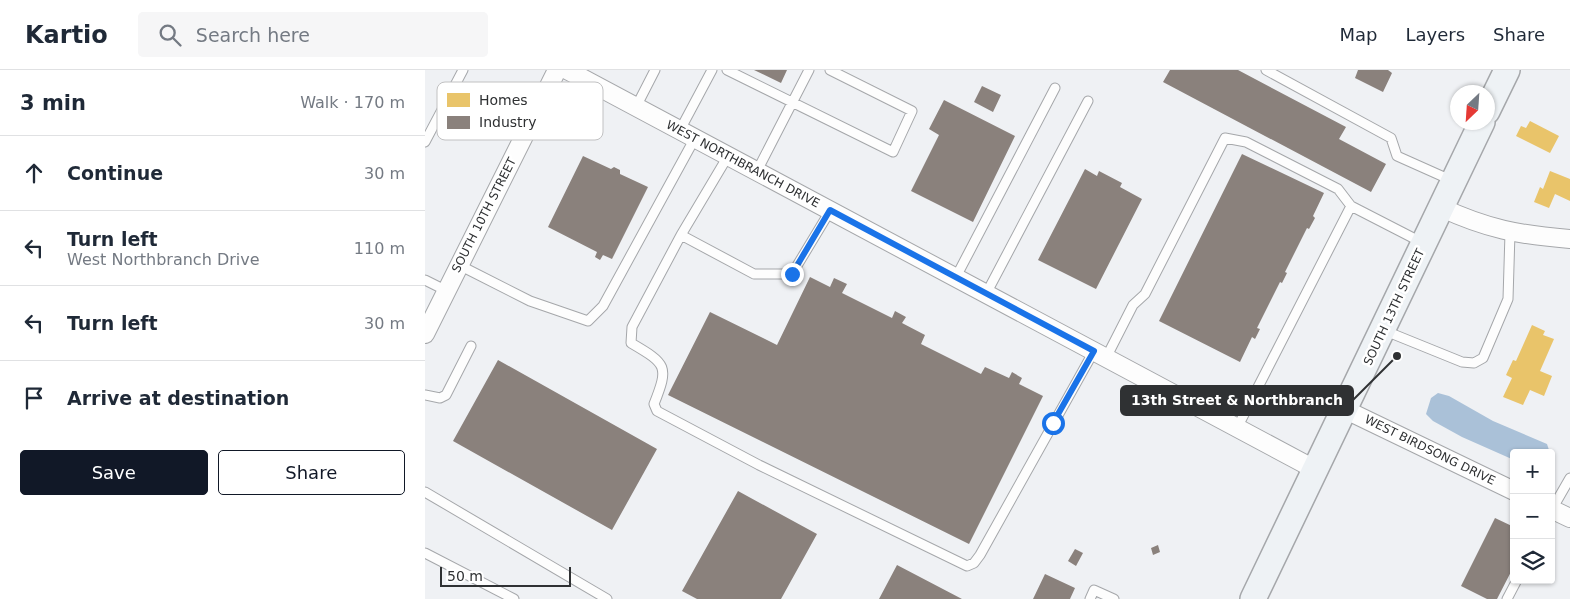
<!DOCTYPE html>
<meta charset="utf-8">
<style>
body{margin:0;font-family:"DejaVu Sans",sans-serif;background:#f6f6f7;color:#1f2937}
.controls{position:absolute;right:15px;bottom:15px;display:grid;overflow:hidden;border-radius:5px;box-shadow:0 1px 4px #0004}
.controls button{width:45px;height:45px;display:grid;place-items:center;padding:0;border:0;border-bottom:1px solid #e0e1e3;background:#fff;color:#1f2937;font:25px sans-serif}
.compass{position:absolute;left:1025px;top:15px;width:45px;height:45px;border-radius:50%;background:#fff;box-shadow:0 1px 4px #0004;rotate:205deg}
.scale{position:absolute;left:15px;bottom:12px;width:131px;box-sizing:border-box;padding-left:5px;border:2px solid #2f3133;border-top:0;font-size:14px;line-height:18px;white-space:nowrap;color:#2f3133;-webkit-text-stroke:4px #fff;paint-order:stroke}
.stop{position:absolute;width:15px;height:15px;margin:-11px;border:4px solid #1a73e8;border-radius:50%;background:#fff}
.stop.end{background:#1a73e8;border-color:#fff;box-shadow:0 1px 5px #0008}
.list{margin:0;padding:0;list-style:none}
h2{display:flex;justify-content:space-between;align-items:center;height:65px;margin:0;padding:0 20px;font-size:21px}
h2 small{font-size:16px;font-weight:400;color:#747a83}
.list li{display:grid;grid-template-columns:32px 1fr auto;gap:15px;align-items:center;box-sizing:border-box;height:75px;padding:0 20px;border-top:1px solid #e0e1e3}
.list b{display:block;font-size:19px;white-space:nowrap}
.list p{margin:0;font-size:16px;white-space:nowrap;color:#747a83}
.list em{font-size:16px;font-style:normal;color:#747a83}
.actions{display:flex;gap:10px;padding:15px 20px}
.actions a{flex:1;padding:11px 0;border:1px solid #111827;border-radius:5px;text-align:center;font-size:18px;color:#111827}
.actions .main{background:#111827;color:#fff}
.icon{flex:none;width:28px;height:28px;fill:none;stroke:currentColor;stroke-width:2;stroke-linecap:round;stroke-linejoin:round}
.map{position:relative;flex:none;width:1145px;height:529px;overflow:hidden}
header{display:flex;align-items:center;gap:30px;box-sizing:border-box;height:70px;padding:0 25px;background:#fff;border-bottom:1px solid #e0e1e3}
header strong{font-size:24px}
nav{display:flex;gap:28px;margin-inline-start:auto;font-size:18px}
.search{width:350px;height:45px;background:#f6f6f7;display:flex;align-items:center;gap:12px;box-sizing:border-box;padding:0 18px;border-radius:5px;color:#747a83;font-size:19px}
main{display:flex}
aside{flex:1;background:#fff}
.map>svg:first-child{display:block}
.water{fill:#aac1d8}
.homes{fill:#e9c46a}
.industry{fill:#8a817c}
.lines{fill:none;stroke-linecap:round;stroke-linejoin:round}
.lane-casing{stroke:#a5a7aa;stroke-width:11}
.street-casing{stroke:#a5a7aa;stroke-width:20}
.secondary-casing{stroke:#a5a7aa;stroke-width:28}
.lane{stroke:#fdfdfd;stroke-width:9}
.street{stroke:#fdfdfd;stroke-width:18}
.secondary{stroke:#eef2f5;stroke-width:25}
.route{stroke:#1a73e8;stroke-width:6}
.labels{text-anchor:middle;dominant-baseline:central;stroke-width:5;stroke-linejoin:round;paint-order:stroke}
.street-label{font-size:12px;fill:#2f3133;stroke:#fff}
.key{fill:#fff;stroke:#c1c1c2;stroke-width:1}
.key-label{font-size:14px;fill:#2f3133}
.leader{fill:none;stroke:#2f3133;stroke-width:2}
.callout-dot{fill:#2f3133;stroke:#fff;stroke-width:2}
.callout{fill:#2f3133;stroke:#2f3133;stroke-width:2}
.callout-label{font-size:14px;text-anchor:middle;font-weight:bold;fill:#fff}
</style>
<header>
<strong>Kartio</strong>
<div class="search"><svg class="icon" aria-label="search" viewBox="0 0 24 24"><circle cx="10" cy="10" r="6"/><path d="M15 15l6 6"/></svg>Search here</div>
<nav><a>Map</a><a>Layers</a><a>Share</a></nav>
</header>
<main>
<aside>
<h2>3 min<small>Walk · 170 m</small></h2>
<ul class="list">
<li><svg class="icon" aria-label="ahead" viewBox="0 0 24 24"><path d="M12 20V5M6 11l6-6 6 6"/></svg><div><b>Continue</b></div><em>30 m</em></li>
<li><svg class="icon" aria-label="left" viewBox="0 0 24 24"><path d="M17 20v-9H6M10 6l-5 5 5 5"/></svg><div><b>Turn left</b><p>West Northbranch Drive</p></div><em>110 m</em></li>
<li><svg class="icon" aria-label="left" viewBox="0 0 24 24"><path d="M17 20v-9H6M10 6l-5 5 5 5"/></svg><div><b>Turn left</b></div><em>30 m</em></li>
<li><svg class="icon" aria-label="arrive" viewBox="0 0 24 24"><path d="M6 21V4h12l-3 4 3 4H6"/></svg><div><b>Arrive at destination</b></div></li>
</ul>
<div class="actions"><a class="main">Save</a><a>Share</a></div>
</aside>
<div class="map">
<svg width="1145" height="529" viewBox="0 0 1145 529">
<rect width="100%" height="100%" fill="#eff1f4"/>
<!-- water -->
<path class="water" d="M1013,323l11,3 44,25 54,23 3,9h-36v7l-52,-23 -29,-16 -7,-7 5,-16z"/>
<!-- homes -->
<path class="homes" d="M1105,51l29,15 -9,17 -34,-17 5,-10 5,2z
M1125,101l20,8v22l-15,-7 -6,14 -15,-6 6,-15 3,2z
M1107,255l13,6 -2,4 11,4 -14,32 12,5 -8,20 -14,-6 -7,15 -20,-8 9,-19 -6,-3 7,-15 3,1z"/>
<!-- industry -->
<path class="industry" d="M329,0h33l-6,13z
M745,0h68l108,57 -7,12 47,25 -15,28 -208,-110z
M933,0h30l4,3 -9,19 -28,-14z
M557,16l19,9 -8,17 -19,-10z
M519,30l71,36 -42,86 -62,-31 28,-56 -10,-6z
M817,84l82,39 -11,23 2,2 -6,11 -2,-1 -22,44 2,1 -5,10 -2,-1 -23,46 3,1 -5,10 -3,-2 -12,25 -81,-41z
M158,86l28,13 3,-2 6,3v4l28,13 -36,72 -9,-4 -3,5 -5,-3 2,-5 -49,-25z
M660,99l12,7 2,-5 23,12 -2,4 22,12 -46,90 -58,-29z
M385,207l20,10 4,-9 13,6 -5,9 50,25 3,-7 11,6 -4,6 23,12 -4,9 60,30 4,-7 24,11 3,-6 10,6 -3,6 24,12 -74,148 -301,-149 42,-83 67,33z
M73,290l159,89 -45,81 -159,-89z
M313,421l79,43 -36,65h-84l-15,-8z
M1070,448l19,9v39l-17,33h-10l-26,-13z
M733,475l2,7 -7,3 -2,-7z
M650,479l8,4 -7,13 -8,-5z
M472,495l65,34h-83z
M620,504l30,14 -5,11h-37z"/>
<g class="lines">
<!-- lane casing -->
<g class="lane-casing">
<path id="lane" d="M302,0l166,82 19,-41 -82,-41
M841,0l125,68 6,18 56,25
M211,37l19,-37
M255,60l32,-60
M0,72l38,-72
M303,86l-47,79 73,39h38l38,-63
M332,101l52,-101
M256,165l-49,92 -1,16c36,21 38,23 23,61l3,7 102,54 208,101 7,-3 6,-8 114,-204
M34,195l71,36 58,20 15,-15 92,-168
M531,207l99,-189
M0,210l22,11
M561,224l102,-193
M958,260l79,32 12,1 9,-5 25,-59 2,-66
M681,288l27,-53 12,-11 80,-156 21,4 92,47 13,17
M0,325l15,3 6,-3 25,-49
M812,358l114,-222 72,37
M0,422l182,107
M1126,441l19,-33
M0,483l89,46
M665,529l4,-9 20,9
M1082,529l10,-19"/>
</g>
<!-- street casing -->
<g class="street-casing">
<path id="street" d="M142,0l749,400
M1015,137c47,22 79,28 130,32
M0,264l132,-264
M921,340l168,81
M1126,439l19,9"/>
</g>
<!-- secondary casing -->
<g class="secondary-casing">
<path id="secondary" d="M1062,41l20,-41
M828,529l229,-477"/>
</g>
<!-- lane -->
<use href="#lane" class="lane"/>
<!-- street -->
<use href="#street" class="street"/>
<!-- secondary -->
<use href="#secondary" class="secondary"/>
</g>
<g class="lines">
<!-- route -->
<path class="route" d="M367,204l38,-64 264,141 -41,72"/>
</g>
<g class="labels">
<!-- street labels -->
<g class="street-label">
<text transform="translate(318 94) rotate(28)">WEST NORTHBRANCH DRIVE</text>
<text transform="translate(59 145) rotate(-63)">SOUTH 10TH STREET</text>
<text transform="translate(969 237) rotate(-65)">SOUTH 13TH STREET</text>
<text transform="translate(1005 380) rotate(26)">WEST BIRDSONG DRIVE</text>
</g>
</g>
<!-- legend -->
<rect x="12" y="12" width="166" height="58" rx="8" class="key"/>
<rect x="22" y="23" width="23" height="14" fill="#e9c46a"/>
<rect x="22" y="46" width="23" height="13" fill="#8a817c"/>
<g class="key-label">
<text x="54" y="35">Homes</text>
<text x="54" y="57">Industry</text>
</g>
<!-- callouts -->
<path class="leader" d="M972 286L928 330"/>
<circle class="callout-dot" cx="972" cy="286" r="5"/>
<rect class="callout" x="696" y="316" width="232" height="29" rx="5"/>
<g class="callout-label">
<text x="812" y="335">13th Street &amp; Northbranch</text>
</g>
</svg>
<div class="controls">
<button>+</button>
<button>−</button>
<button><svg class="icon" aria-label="layers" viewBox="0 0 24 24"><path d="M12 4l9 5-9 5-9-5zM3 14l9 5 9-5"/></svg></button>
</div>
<svg class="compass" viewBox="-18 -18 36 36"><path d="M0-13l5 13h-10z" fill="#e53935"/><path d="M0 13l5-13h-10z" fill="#747a83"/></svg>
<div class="scale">50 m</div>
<div class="stop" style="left:628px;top:353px"></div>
<div class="stop end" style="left:367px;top:204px"></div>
</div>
</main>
